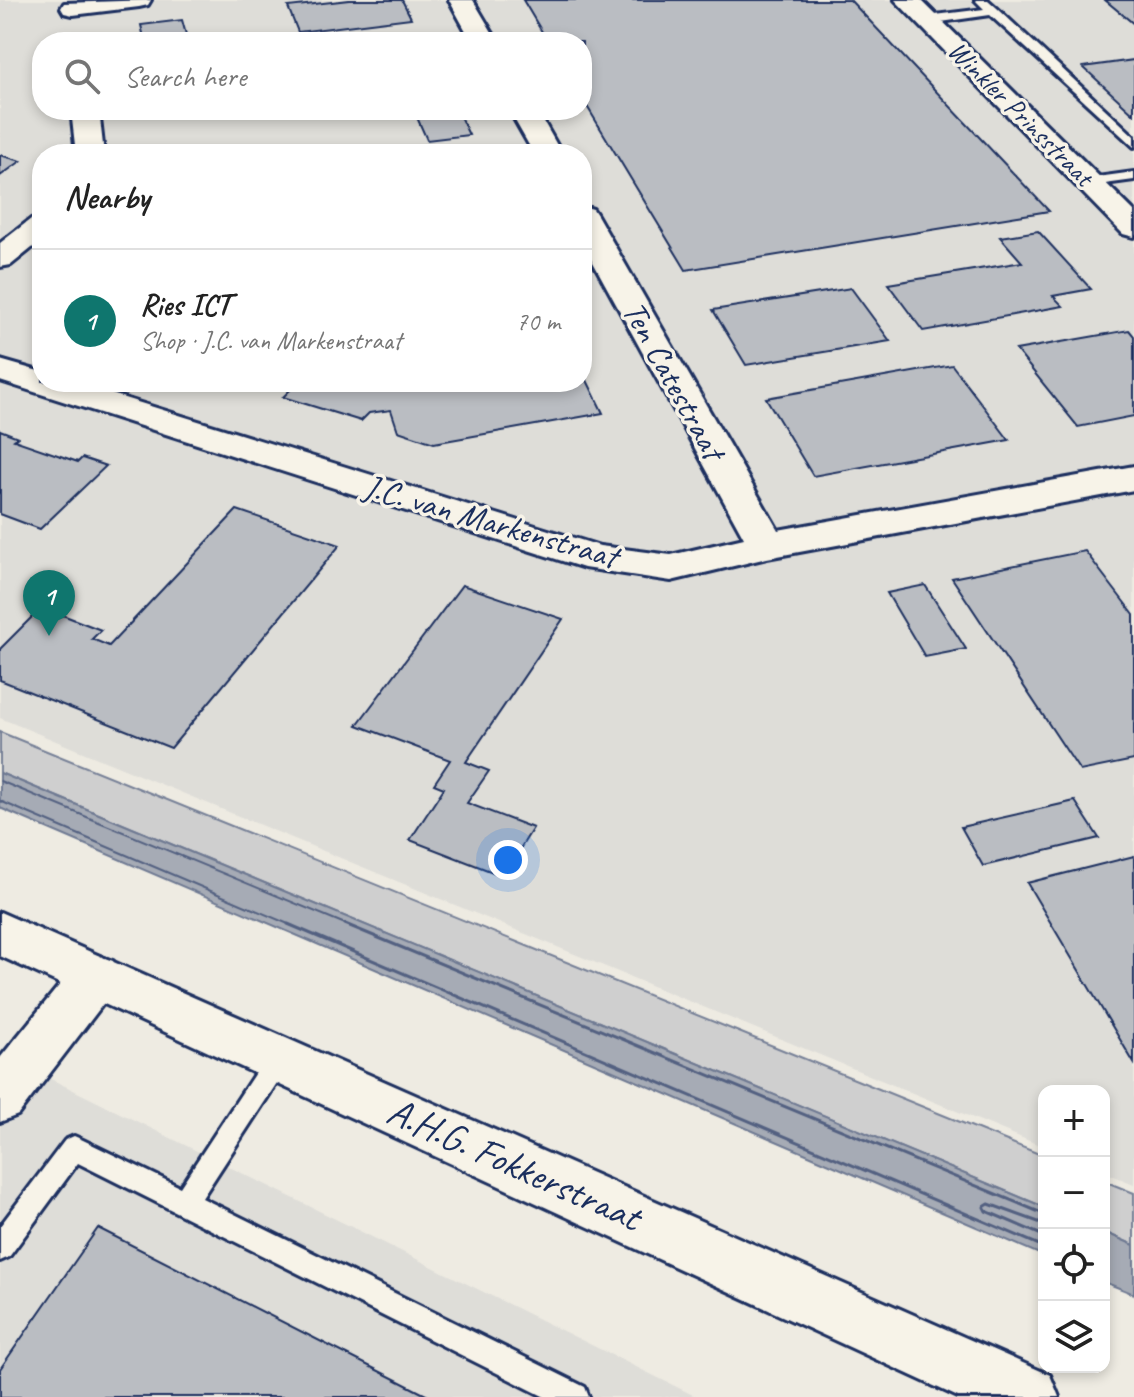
<!DOCTYPE html>
<meta charset="utf-8">
<style>
body{margin:0;font-family:Caveat,sans-serif;background:#f2f2f2;color:#222}
.controls{position:absolute;right:24px;bottom:24px;display:grid;overflow:hidden;border-radius:16px;box-shadow:0 4px 12px #0003}
.controls button{width:72px;height:72px;display:grid;place-items:center;padding:0;border:0;border-bottom:2px solid #e0e0e0;background:#fff;color:#222;font:40px sans-serif}
.you{position:absolute;left:508px;top:860px;width:28px;height:28px;margin:-20px;border:6px solid #fff;border-radius:50%;background:#1a73e8;box-shadow:0 0 0 12px #1a73e833}
.badge{display:grid;place-items:center;width:52px;height:52px;border-radius:50%;background:#0f766e;color:#fff;font-size:26px;font-weight:700}
.pin{position:absolute;translate:-50% -66px;filter:drop-shadow(0 2px 4px #0008)}
.pin::after{content:'';position:absolute;top:42px;width:28px;height:24px;background:inherit;clip-path:polygon(0 0,100% 0,50% 100%)}
.list{margin:0;padding:0;list-style:none}
h2{display:flex;justify-content:space-between;align-items:center;height:104px;margin:0;padding:0 32px;font-size:34px}
h2 small{font-size:26px;font-weight:400;color:#767676}
.list li{display:grid;grid-template-columns:52px 1fr auto;gap:24px;align-items:center;box-sizing:border-box;height:144px;padding:0 32px;border-top:2px solid #e0e0e0}
.list b{display:block;font-size:30px;white-space:nowrap}
.list p{margin:0;font-size:26px;white-space:nowrap;color:#767676}
.list em{font-size:26px;font-style:normal;color:#767676}
.icon{flex:none;width:44px;height:44px;fill:none;stroke:currentColor;stroke-width:2;stroke-linecap:round;stroke-linejoin:round}
.map{position:relative;flex:none;width:1134px;height:1397px;overflow:hidden}
.search{position:absolute;background:#fff;box-shadow:0 4px 12px #0003;left:32px;top:32px;width:560px;height:88px;display:flex;align-items:center;gap:20px;box-sizing:border-box;padding:0 28px;border-radius:32px;color:#767676;font-size:30px}
.panel{position:absolute;background:#fff;box-shadow:0 4px 12px #0003;left:32px;top:144px;width:560px;height:248px;border-radius:32px}
.map>svg:first-child{display:block}
.built{fill:#deddd8;fill-rule:evenodd}
.green{fill:#cfcfcf;stroke:#757f96;stroke-width:2}
.water{fill:#a6abb5;stroke:#6e7992;stroke-width:2}
.lines{fill:none;stroke-linecap:round;stroke-linejoin:round}
.shore-far1{stroke:#536181;stroke-width:2}
.shore{stroke:#536181;stroke-width:3}
.building{fill:#babdc2;stroke:#1b2f5e;stroke-width:2}
.service-casing{stroke:#1b2f5e;stroke-width:6}
.minor-casing{stroke:#1b2f5e;stroke-width:6}
.tertiary-casing{stroke:#1b2f5e;stroke-width:6}
.service{fill:#f7f3e8;fill-rule:evenodd}
.minor{fill:#f7f3e8;fill-rule:evenodd}
.tertiary{fill:#f7f3e8;fill-rule:evenodd}
.labels{text-anchor:middle;dominant-baseline:central;stroke-width:7;stroke-linejoin:round;paint-order:stroke}
.far-street-label{font-size:28px;fill:#1b2f5e;stroke:#f7f3e8}
.street-label{font-size:34px;fill:#1b2f5e;stroke:#f7f3e8}
.near-street-label{font-size:40px;fill:#1b2f5e;stroke:#f7f3e8}
</style>
<div class="map">
<svg width="1134" height="1397" viewBox="0 0 1134 1397">
<rect width="100%" height="100%" fill="#eeebe2"/>
<filter id="ink" filterUnits="userSpaceOnUse"><feTurbulence type="fractalNoise" baseFrequency=".0125" numOctaves="2"/><feDisplacementMap in="SourceGraphic" scale="16" xChannelSelector="R" yChannelSelector="G"/><feConvolveMatrix kernelMatrix="1 2 1 2 8 2 1 2 1" color-interpolation-filters="sRGB"/></filter>
<g filter="url(#ink)">
<!-- built -->
<path class="built" d="M0,0h1134v1184l-30,-12v-81h-60v56l-1044,-429zM42,42h540v68h-540zM42,154h540v228h-540z
M0,1054l697,343h-697z"/>
<!-- green -->
<path class="green" d="M0,732l1044,424v51l-1044,-434z
M1104,1181l30,12v52l-30,-13z"/>
<!-- water -->
<path class="water" d="M0,773l1044,434v49l-1044,-448z
M1104,1232l30,13v49l-30,-12z"/>
<g class="lines">
<!-- shore-far1 -->
<path class="shore-far1" d="M0,781l350,145
M0,801l293,125"/>
<!-- shore -->
<path class="shore" d="M288,924l756,323
M345,924l699,290
M1044,1224l-55,-20 -5,3 2,4 58,25"/>
</g>
<!-- building -->
<path class="building" d="M349,0h53l9,18 -113,14 -10,-25z
M523,0h327l199,211 -363,59 -104,-172v-56h-34z
M1105,0h29v24z
M182,20l6,22h-43l-4,-17z
M393,30l3,6 8,-1 3,7h-63l-2,-5z
M1134,60v54l-51,-47z
M327,110h55l-53,7z
M421,110h36l12,25 -42,5 -12,-27z
M307,145l4,9 -57,-2z
M0,155l21,6 -21,15z
M1038,231l53,58 -38,7 10,10 -140,25 -35,-47 134,-22 -22,-25z
M851,288l39,53 -144,24 -33,-55z
M1129,330l5,6v80l-56,11 -62,-77z
M952,365l57,75 -196,36 -47,-78z
M582,370l21,43 -169,30 -36,-12 -7,-21 -22,3 -8,8 -78,-24 15,-15h284z
M0,430l18,7 -4,3 64,22 4,-4 24,8 -66,63 -40,-15z
M237,510l103,35 -169,203 -171,-68v-31l42,-42 59,23 -9,9 17,7z
M1085,551l49,64v145l-54,11 -128,-193z
M462,585l101,34 -97,143 23,9 -22,32 66,25 -30,48 -93,-36 34,-52 -10,-4 16,-24 -93,-35z
M925,585l41,64 -41,8 -38,-64z
M1075,801l24,37 -116,28 -22,-39z
M1134,856v207l-107,-180z
M98,1228l332,169h-430v-28z"/>
<g class="lines">
<!-- service casing -->
<g class="service-casing">
<path id="service" d="M975,0h13l9,8 137,128v11l-144,-132 -63,9 -6,-4 6,-4 57,-7z
M1134,172v8l-44,6 -7,-4 7,-4z
M279,1047l9,3 3,8 -3,8 -86,132 383,189 4,10h-44l-467,-234 -69,94 -9,4v-35l65,-86 9,-4 9,4 97,47 90,-137z"/>
</g>
<!-- minor casing -->
<g class="minor-casing">
<path id="minor" d="M151,0l-3,5 -9,2 -66,8 -9,-2 -3,-5 3,-5z
M449,0h24l25,42h-26z
M895,0h26l213,211v26l-11,-3z
M71,110h28l5,44h-28z
M509,110h28l25,44h-28z
M582,206l11,3 4,6 181,315 356,-64v24l-367,68 -96,23 -87,-13 -584,-187v-21l42,12v10h31l527,164 71,9 73,-17 -162,-296z
M42,216v24l-31,25 -11,2v-24l31,-24z
M96,955l17,6 7,15 -7,15 -95,124 -18,7v-64l79,-97z"/>
</g>
<!-- tertiary casing -->
<g class="tertiary-casing">
<path id="tertiary" d="M0,912l1050,463 9,22h-101l-958,-441z"/>
</g>
<!-- service -->
<use href="#service" class="service"/>
<!-- minor -->
<use href="#minor" class="minor"/>
<!-- tertiary -->
<use href="#tertiary" class="tertiary"/>
</g>
</g>
<g class="labels">
<!-- far-street labels -->
<g class="far-street-label">
<text transform="translate(1021 113) rotate(45)">Winkler Prinsstraat</text>
</g>
<!-- street labels -->
<g class="street-label">
<text transform="translate(674 380) rotate(61)">Ten Catestraat</text>
<text transform="translate(491 521) rotate(16)">J.C. van Markenstraat</text>
</g>
<!-- near-street labels -->
<g class="near-street-label">
<text transform="translate(514 1164) rotate(24)">A.H.G. Fokkerstraat</text>
</g>
</g>
</svg>
<div class="controls">
<button>+</button>
<button>−</button>
<button><svg class="icon" aria-label="locate" viewBox="0 0 24 24"><circle cx="12" cy="12" r="6"/><path d="M12 2v4M12 18v4M2 12h4M18 12h4"/></svg></button>
<button><svg class="icon" aria-label="layers" viewBox="0 0 24 24"><path d="M12 4l9 5-9 5-9-5zM3 14l9 5 9-5"/></svg></button>
</div>
<div class="you"></div>
<div class="pin badge" style="left:49px;top:636px">1</div>
<div class="search"><svg class="icon" aria-label="search" viewBox="0 0 24 24"><circle cx="10" cy="10" r="6"/><path d="M15 15l6 6"/></svg>Search here</div>
<section class="panel">
<h2>Nearby<small></small></h2>
<ul class="list">
<li><span class="badge">1</span><div><b>Ries ICT</b><p>Shop · J.C. van Markenstraat</p></div><em>70 m</em></li>
</ul>
</section>
</div>
